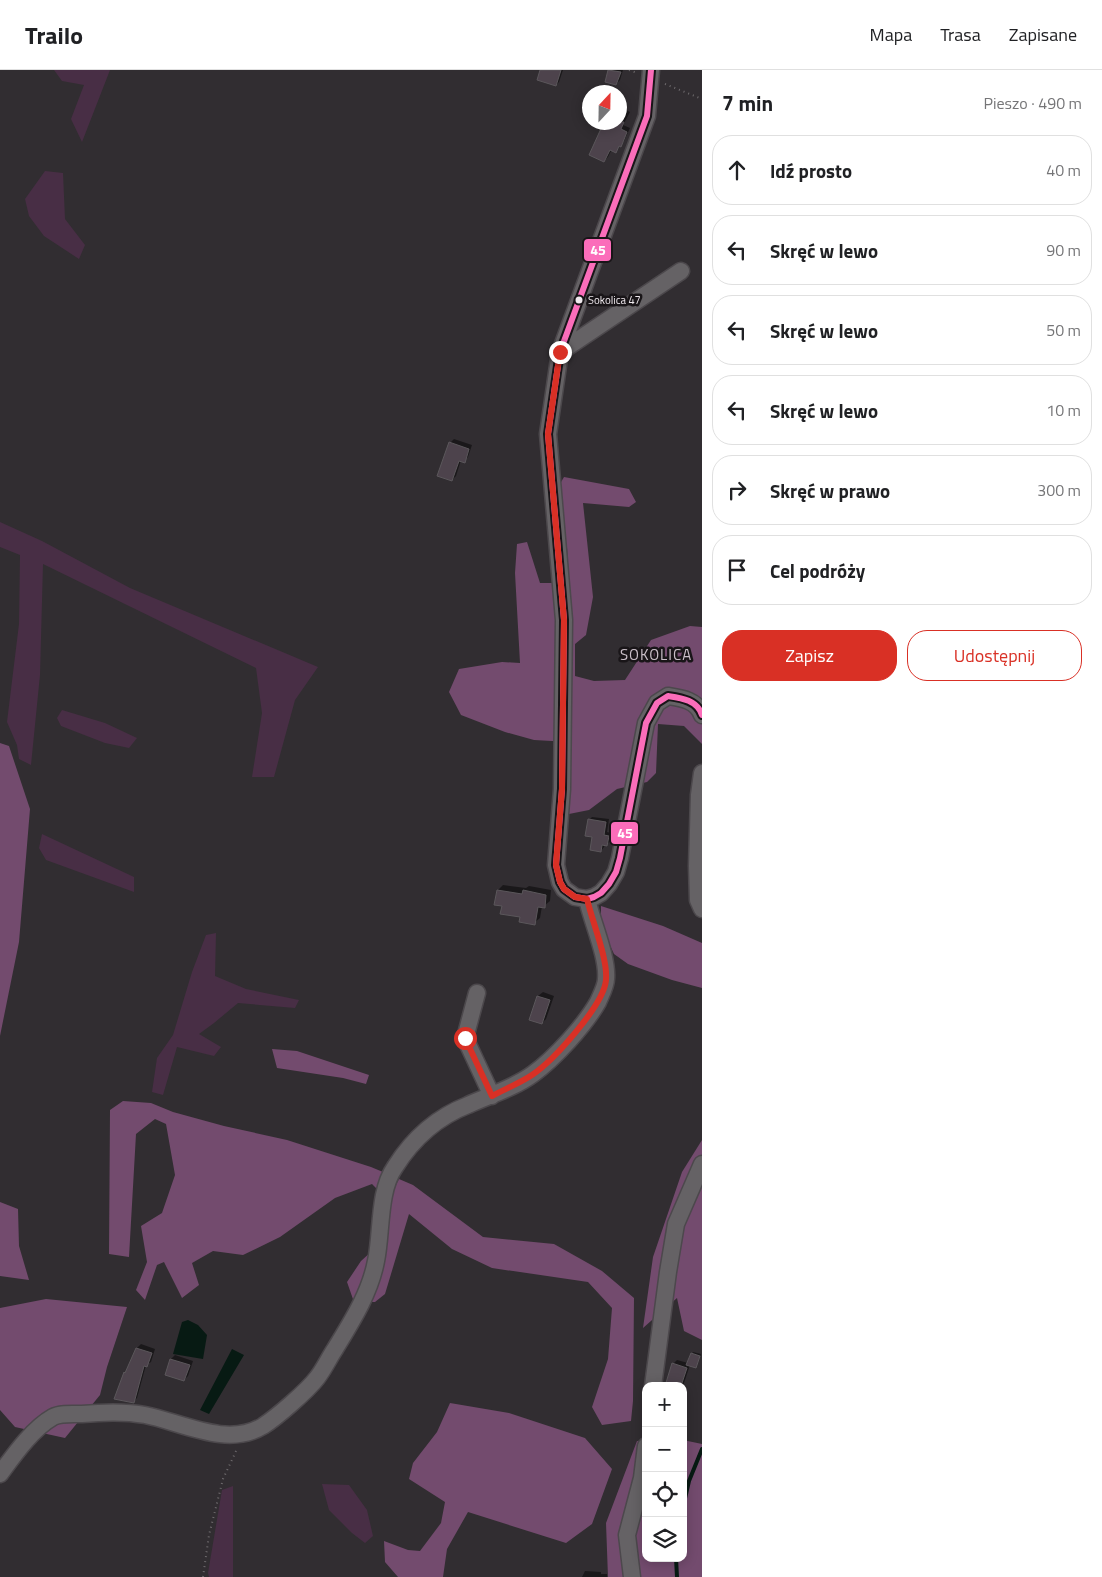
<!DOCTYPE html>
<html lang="pl">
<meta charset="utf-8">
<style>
body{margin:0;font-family:"Titillium Web",sans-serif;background:#f6f6f6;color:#202124}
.controls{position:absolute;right:15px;bottom:15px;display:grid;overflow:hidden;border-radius:10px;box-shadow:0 2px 12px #0003}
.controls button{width:45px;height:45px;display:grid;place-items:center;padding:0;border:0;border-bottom:1px solid #e0e0e0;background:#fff;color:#202124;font:25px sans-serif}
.compass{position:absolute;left:582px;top:15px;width:45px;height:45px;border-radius:50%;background:#fff;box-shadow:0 2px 12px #0003;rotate:22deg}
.stop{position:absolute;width:15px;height:15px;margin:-11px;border:4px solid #d93025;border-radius:50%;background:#fff}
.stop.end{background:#d93025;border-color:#fff;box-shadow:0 1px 5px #0008}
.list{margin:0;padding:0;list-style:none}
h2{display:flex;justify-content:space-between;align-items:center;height:65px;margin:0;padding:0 20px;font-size:21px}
h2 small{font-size:16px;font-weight:400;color:#757577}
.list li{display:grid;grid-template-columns:32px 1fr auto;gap:15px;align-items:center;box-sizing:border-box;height:70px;margin:0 10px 10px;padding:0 10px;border:1px solid #e0e0e0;border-radius:20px}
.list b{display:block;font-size:19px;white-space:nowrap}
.list em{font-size:16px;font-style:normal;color:#757577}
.actions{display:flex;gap:10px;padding:15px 20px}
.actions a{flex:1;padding:11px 0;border:1px solid #d93025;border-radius:20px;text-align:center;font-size:18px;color:#d93025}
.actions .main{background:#d93025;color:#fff}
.icon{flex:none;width:28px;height:28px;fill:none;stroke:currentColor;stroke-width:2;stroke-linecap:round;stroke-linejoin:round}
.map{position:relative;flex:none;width:702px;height:1507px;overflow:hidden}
header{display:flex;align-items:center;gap:30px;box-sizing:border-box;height:70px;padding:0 25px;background:#fff;border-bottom:1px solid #e0e0e0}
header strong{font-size:24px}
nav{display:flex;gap:28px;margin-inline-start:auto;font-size:18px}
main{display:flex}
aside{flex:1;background:#fff}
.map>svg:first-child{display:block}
.green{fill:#482e45}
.forest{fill:#734b6e}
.water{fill:#071a13}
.shadow{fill:#0007}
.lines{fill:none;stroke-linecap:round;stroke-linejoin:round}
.stream{stroke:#071a13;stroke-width:4}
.building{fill:#4d434c;stroke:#5b575b}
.minor-casing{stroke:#4c484c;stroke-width:19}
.path{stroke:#6f6b6e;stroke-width:2;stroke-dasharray:1 4;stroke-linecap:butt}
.minor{stroke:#656265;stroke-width:16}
.bus-1-casing{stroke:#191518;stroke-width:10}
.bus-1{stroke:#fb6dba;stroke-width:6}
.route{stroke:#d93025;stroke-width:6}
.bus-dot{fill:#efe9ee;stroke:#191518;stroke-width:2}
.labels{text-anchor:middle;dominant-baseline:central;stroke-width:5;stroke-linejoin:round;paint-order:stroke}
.bus-label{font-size:11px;fill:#efe9ee;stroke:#191518;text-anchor:start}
.quarter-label{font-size:15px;letter-spacing:1px;fill:#cabfc8;stroke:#191518}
.line-badge{stroke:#191518;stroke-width:2}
.badge-label{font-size:14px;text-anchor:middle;font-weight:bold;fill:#fff}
</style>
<header>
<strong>Trailo</strong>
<nav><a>Mapa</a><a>Trasa</a><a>Zapisane</a></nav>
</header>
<main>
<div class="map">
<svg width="702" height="1507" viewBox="0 0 702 1507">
<rect width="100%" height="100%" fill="#312d31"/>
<!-- green -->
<path class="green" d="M54,0h56l-28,72 -11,-23 13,-34 -22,-4z
M45,101l18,2 2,46 20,26 -6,14 -35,-23 -15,-20 -4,-17z
M0,452l42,19 88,47 188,79 -23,33 -21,77h-22l10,-64 -6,-45 -213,-104 -3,111 -9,90 -12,-6 -2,-14 -10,-23 12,-98 1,-69 -20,-8z
M62,640l43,13 32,15 -8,10 -24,-5 -44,-17 -4,-8z
M42,764l92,43v15l-88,-32 -7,-12z
M216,863l-1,43 31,13 53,11 -4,8 -57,-5 -24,20 -15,11 22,13 -7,9 -37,-9 -14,48 -11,-3 5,-34 16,-23 19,-63 14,-37z
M322,1414l27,1 18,25 6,26 -8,7 -13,-10 -23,-23z
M233,1416v91h-24l-1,-4 14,-83z"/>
<!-- forest -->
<path class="forest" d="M564,407l65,12 7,13 -7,5 -46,-4 10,94 -7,38 -11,9v32l19,5 31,-1 26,-40 39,-14 12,1v117l-18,-18 -26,-2 -2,49 -9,9 -30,7 -28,21 -20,4 -1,-44 2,-28 -36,-2 -29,-8 -44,-17 -12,-23 10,-23 43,-7 18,1 -5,-90 2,-29 10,-2 13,41h12l17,-5 -2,-30 -8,-33 -2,-26z
M0,673l9,3 21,63 -11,133 -19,94z
M601,836l62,20 39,17v45l-30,-8 -44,-16 -14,-10 -13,-28z
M272,979l25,2 72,24 -3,9 -23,-6 -66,-10z
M123,1031l28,2 22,9 51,14 63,14 84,27 12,5 -6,17 -5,-5 -37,14 -55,39 -37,18 -30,-4 -21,12 7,22 -17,13 -18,-36 -7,3 -12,35 -9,-10 11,-28 -6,-36 21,-13 13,-38 -9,-51 -11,-5 -19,15 -7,123 -20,-3 1,-144z
M702,1070v200l-18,-9 -7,-33 -34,30 10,-71 29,-85z
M399,1109l14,6 70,52 71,7 48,27 32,27 -1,103 -2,20 -29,4 -10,-18 16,-48 4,-51 -24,-26 -96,-14 -40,-19 -43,-35 -24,80 -10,8h-21l-7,-20 14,-21 23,-21 4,-40z
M0,1132l18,7 1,37 10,34 -29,-4z
M46,1229l81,8 -20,60 -7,28 -35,43 -50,-11 -15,-17v-102z
M450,1333l59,10 76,25 27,31 -20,55 -26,19 -98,-31 -21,37 -4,28h-45l-13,-15 -1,-21 24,9 12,1 21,-28 4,-21 -36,-23 4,-16 24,-31z
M683,1370l19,4v133h-94l-2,-54 31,-82h9v117h37z"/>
<!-- water -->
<path class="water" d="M188,1250l10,5 9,10 -4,24 -30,-5 9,-32z
M232,1279l12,6 -35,59 -9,-4z"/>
<!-- shadow -->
<path class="shadow" d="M543,0h20l-4,12 -3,3z
M609,0h14l-3,10 -4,4 -10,-3z
M620,37l10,5 -7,13 7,3 -6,13 -9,10 -3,-2 -4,8 -4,4 16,-39z
M454,369l18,6 -4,12 -4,4 -3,-1 -5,16 -4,4 -2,-37z
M592,747l17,2 -2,13 4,1 -1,8 -3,3h-2l-1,3 -3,4 -8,-15 -4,-16z
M503,815l23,3 3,-2 22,4 -1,11 -6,5h-2l-2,12 -6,5 -31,-18 -5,-15z
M543,922l11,4 -8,23 -4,4 -11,-4 7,-23z
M141,1274l14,5 -4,13 -5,3 -9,33 -4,4 -17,-4 9,-25 3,-3 9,-22z
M693,1282l8,2 -5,13 -6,-2 -7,21h-17l7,-22 4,-4 11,3z
M175,1285l18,6 -5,15 -4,4 -18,-6 5,-15z
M585,1501l16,1v2h6v3h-25z"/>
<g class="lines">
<!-- stream -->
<path class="stream" d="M683,1437l6,-26 13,-32
M676,1488l1,19"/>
</g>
<!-- building -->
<path class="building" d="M540,0h21l-5,16 -19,-6z
M608,0l13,2 -5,13 -11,-3z
M604,52h20l-3,7 6,3 -6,15 -2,-1 -3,7 -6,-3 -6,12 -15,-7z
M449,372l20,7 -4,14 -6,-2 -7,20 -15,-5z
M588,749l18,3 -2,13 5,1 -2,10 -5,-1 -1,7 -11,-2 2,-13 -7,-1z
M497,820l25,4 1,-4 23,5 -1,13 -7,-1 -3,18 -16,-3 1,-5 -20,-3 2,-8 -8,-1z
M537,926l13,4 -8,24 -13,-4z
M136,1278l16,5 -5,14 -3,-1 -10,37 -20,-4 10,-27 1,1z
M691,1283l9,3 -4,12 -10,-3z
M170,1289l20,6 -6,16 -19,-6z
M672,1293l15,5 -6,18h-16z"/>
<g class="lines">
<!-- minor casing -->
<g class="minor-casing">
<path id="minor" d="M651,0l-4,46 -87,236 -12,82 16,186 -2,169 -6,76 4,17 4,7 11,8 12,2 7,-2 7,-4 8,-9 7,-12 4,-14 26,-135 11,-20 11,-7c13,2 29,4 34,19
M560,282l121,-81
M702,703l-3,22 -2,71 1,34 4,9
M477,923l-12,45 27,58
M653,1316l15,-114 8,-48 26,-60
M0,1404c14,-19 32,-45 53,-57 7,-4 20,-3 29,-3 21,-2 42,-3 63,1 36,7 82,33 118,11 14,-9 44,-35 54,-48 7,-9 12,-20 18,-29 17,-28 35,-56 41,-88 6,-28 2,-70 19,-94 17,-27 42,-50 73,-62 22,-10 46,-17 65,-31 22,-16 52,-49 65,-72 3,-7 8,-16 8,-23 2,-22 -14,-57 -19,-80
M632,1507l-5,-42 15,-57 4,-32"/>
</g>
<!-- path -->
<path class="path" d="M629,0l8,3
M665,14l37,15
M203,1507l6,-42 14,-56 14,-30"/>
<!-- minor -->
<use href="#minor" class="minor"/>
<!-- bus-1 casing -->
<g class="bus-1-casing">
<path id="bus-1" d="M651,0l-4,46 -87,236 -12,82 16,186 -2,169 -6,76 4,17 4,7 11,8 12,2 7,-2 7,-4 8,-9 7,-12 4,-14 26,-135 11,-20 11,-7c13,2 29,4 34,19"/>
</g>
<!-- bus-1 -->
<use href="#bus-1" class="bus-1"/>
</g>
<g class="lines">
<!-- route -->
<path class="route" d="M465,968l27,58c13,-7 28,-13 40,-21 21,-14 72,-70 74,-95 2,-21 -14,-59 -19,-81l-12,-2 -11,-8 -4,-7 -4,-17 6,-76 2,-169 -16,-186 12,-82"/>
</g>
<!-- markers -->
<circle class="bus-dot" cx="579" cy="230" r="4.5"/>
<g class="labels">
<!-- bus labels -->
<g class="bus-label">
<text x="588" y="230">Sokolica 47</text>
</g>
<!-- quarter labels -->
<g class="quarter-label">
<text x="656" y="584">SOKOLICA</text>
</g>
</g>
<g class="line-badge">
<rect x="583" y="168" width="29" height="24" rx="5" fill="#fb6dba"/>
<rect x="610" y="751" width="29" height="24" rx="5" fill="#fb6dba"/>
</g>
<g class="badge-label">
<text x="598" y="185">45</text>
<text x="625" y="768">45</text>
</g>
</svg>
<div class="controls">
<button>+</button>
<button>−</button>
<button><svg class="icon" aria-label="locate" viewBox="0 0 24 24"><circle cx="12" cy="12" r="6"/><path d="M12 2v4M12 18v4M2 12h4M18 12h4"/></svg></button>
<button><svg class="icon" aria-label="layers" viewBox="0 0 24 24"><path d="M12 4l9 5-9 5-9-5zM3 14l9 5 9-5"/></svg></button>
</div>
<svg class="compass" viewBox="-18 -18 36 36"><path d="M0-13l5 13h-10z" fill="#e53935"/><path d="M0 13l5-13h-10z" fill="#757577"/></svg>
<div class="stop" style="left:465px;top:968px"></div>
<div class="stop end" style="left:560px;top:282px"></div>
</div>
<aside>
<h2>7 min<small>Pieszo · 490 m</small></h2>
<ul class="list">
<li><svg class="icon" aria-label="ahead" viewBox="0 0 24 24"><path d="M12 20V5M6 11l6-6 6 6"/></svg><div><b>Idź prosto</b></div><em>40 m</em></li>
<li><svg class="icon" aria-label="left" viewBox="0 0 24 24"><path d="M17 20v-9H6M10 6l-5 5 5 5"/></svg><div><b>Skręć w lewo</b></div><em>90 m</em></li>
<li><svg class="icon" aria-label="left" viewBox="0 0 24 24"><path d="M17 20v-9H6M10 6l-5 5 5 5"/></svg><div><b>Skręć w lewo</b></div><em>50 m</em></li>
<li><svg class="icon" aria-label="left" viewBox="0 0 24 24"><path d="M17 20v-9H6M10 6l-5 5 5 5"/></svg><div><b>Skręć w lewo</b></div><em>10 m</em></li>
<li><svg class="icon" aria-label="right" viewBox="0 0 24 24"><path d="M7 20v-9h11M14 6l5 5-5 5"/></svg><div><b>Skręć w prawo</b></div><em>300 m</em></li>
<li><svg class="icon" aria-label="arrive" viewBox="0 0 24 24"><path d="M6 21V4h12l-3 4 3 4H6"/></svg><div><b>Cel podróży</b></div></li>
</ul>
<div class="actions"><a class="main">Zapisz</a><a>Udostępnij</a></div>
</aside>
</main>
